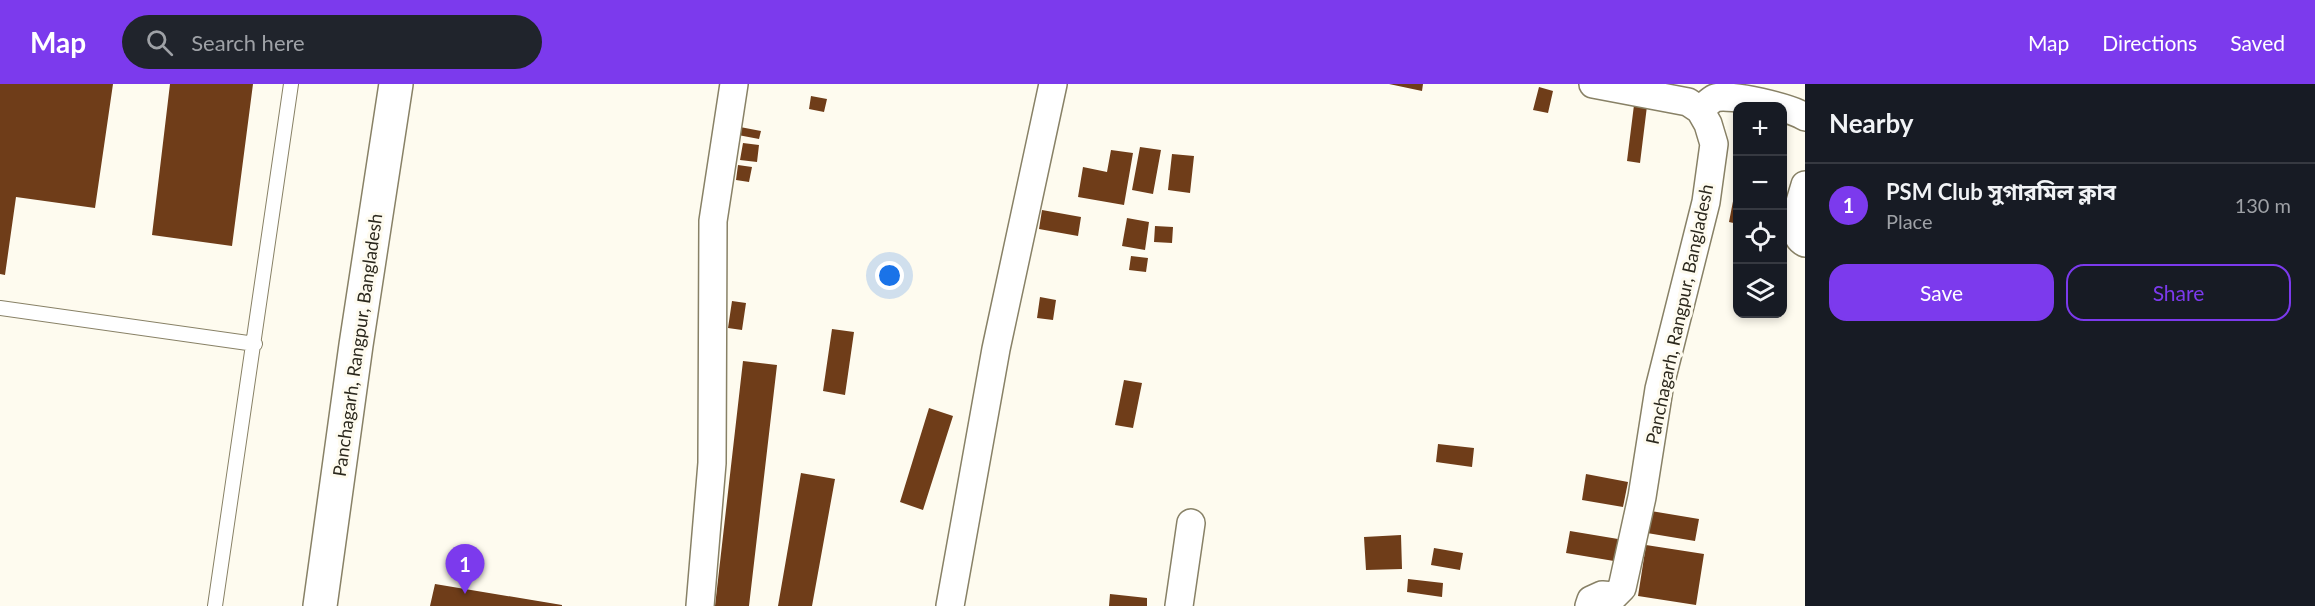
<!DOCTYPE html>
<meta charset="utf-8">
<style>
body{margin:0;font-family:Lato,"Noto Sans Bengali",sans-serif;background:#20242c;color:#f1f3f6}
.controls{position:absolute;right:18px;top:18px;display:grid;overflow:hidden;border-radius:12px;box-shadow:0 3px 9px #0003}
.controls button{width:54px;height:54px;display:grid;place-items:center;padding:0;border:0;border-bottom:2px solid #363941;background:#171b24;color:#f1f3f6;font:30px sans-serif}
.you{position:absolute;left:890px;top:192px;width:21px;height:21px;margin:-15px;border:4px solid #fff;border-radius:50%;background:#1a73e8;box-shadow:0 0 0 9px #1a73e833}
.badge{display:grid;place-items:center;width:39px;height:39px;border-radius:50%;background:#7c3aed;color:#fff;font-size:20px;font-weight:700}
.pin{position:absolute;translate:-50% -50px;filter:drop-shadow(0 2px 3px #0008)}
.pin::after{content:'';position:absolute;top:32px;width:21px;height:18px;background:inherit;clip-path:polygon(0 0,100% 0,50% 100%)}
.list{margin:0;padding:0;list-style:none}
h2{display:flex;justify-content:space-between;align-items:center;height:78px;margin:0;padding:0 24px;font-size:26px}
h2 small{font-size:20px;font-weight:400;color:#9ea1a6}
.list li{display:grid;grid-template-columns:39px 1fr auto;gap:18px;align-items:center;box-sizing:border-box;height:84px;padding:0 24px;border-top:2px solid #363941}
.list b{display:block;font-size:22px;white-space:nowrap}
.list p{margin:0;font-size:20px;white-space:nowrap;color:#9ea1a6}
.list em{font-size:20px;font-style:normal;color:#9ea1a6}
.actions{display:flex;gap:12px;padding:18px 24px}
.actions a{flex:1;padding:14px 0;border:2px solid #7c3aed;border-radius:18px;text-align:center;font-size:21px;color:#7c3aed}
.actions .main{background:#7c3aed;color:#fff}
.icon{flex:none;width:33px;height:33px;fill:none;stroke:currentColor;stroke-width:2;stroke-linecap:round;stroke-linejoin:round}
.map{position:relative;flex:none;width:1805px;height:522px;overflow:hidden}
header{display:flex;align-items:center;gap:36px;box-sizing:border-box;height:84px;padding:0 30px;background:#7c3aed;color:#fff}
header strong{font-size:28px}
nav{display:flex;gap:33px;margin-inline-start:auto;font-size:21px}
.search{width:420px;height:54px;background:#20242c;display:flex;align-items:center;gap:15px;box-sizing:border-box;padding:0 21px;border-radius:33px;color:#9ea1a6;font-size:22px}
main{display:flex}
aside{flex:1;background:#171b24}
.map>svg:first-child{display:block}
.building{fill:#6f3d19}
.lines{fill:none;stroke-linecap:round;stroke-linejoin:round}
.service-casing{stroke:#888166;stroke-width:16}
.minor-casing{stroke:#888166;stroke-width:30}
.tertiary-casing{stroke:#888166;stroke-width:36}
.service{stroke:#fff;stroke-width:14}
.minor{stroke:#fff;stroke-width:27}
.tertiary{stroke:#fff;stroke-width:33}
.labels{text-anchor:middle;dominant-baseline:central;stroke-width:6;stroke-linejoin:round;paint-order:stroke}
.street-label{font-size:18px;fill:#2b281d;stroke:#fefbef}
</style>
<header>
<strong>Map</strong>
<div class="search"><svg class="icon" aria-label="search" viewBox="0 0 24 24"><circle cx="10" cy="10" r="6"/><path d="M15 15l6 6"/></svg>Search here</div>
<nav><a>Map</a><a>Directions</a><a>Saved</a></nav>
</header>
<main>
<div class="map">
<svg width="1805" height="522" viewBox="0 0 1805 522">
<rect width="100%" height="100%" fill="#fefbef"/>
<!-- building -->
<path class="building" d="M0,0h113l-18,124 -79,-11 -11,78 -5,-1z
M170,0h83l-21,162 -80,-11z
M1389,0h34l-1,7z
M1539,3l14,4 -5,22 -15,-3z
M811,12l16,3 -3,13 -15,-3z
M1634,21l13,1 -7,57 -13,-2z
M740,43l21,4 -2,8 -21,-4z
M743,59l16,2 -2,17 -17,-2z
M1140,63l21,3 -8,44 -21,-4z
M1111,66l22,3 -9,52 -46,-8 5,-30 24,5z
M1172,70l22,2 -4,37 -22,-3z
M738,81l14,2 -3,15 -13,-2z
M1734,112l4,1v27l-9,-2z
M1042,126l39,7 -3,19 -39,-7z
M1127,134l22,4 -4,28 -23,-4z
M1155,142l18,1 -1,16 -18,-1z
M1131,172l17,2 -2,14 -17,-2z
M1040,213l16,3 -3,20 -16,-2z
M732,217l14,2 -4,27 -14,-2z
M832,245l22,3 -9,63 -22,-4z
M743,277l34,4 -28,241h-34z
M1124,296l18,3 -9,45 -18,-3z
M929,324l24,8 -30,94 -23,-8z
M1438,360l36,4 -2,19 -36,-5z
M801,389l34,6 -23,127h-34z
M1586,390l42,8 -5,25 -41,-7z
M1651,427l48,8 -4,22 -48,-8z
M1570,447l48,8 -4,22 -48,-8z
M1401,451l1,34 -36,1 -2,-33z
M1646,461l58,9 -8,51 -58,-9z
M1434,464l29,5 -3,17 -29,-5z
M1408,495l35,4 -1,14 -35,-5z
M435,500l127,21v1h-132z
M1110,510l37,4v8h-38z"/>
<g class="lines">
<!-- service casing -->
<g class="service-casing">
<path id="service" d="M0,224l255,36
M215,522l76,-522"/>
</g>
<!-- minor casing -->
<g class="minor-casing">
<path id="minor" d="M1700,26c4,-3 10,-10 15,-12 15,-5 77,10 90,19
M1805,101c-4,15 -18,49 0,58
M700,522l12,-143 1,-242 21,-137
M950,522l46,-257 57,-265
M1179,522l12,-83
M1589,522l2,-6 11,-5 12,1 8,-8 20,-91 17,-108 47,-187 8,-58 -6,-20 -8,-14 -12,-8 -95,-18"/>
</g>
<!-- tertiary casing -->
<g class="tertiary-casing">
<path id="tertiary" d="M320,522l36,-261 40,-261"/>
</g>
<!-- service -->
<use href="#service" class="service"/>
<!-- minor -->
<use href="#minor" class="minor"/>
<!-- tertiary -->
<use href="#tertiary" class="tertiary"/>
</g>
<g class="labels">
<!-- street labels -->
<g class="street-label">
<text transform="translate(1679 230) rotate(-78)">Panchagarh, Rangpur, Bangladesh</text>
<text transform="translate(357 261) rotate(-82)">Panchagarh, Rangpur, Bangladesh</text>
</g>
</g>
</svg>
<div class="controls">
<button>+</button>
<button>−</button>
<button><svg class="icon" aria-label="locate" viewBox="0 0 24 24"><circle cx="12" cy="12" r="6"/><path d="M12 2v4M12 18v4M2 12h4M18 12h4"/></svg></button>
<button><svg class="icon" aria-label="layers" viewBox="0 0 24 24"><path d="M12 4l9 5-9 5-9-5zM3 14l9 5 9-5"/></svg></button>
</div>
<div class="you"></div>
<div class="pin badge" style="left:465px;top:510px">1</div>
</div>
<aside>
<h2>Nearby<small></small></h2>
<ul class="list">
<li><span class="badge">1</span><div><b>PSM Club সুগারমিল ক্লাব</b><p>Place</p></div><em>130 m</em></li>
</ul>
<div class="actions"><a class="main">Save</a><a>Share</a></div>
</aside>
</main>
